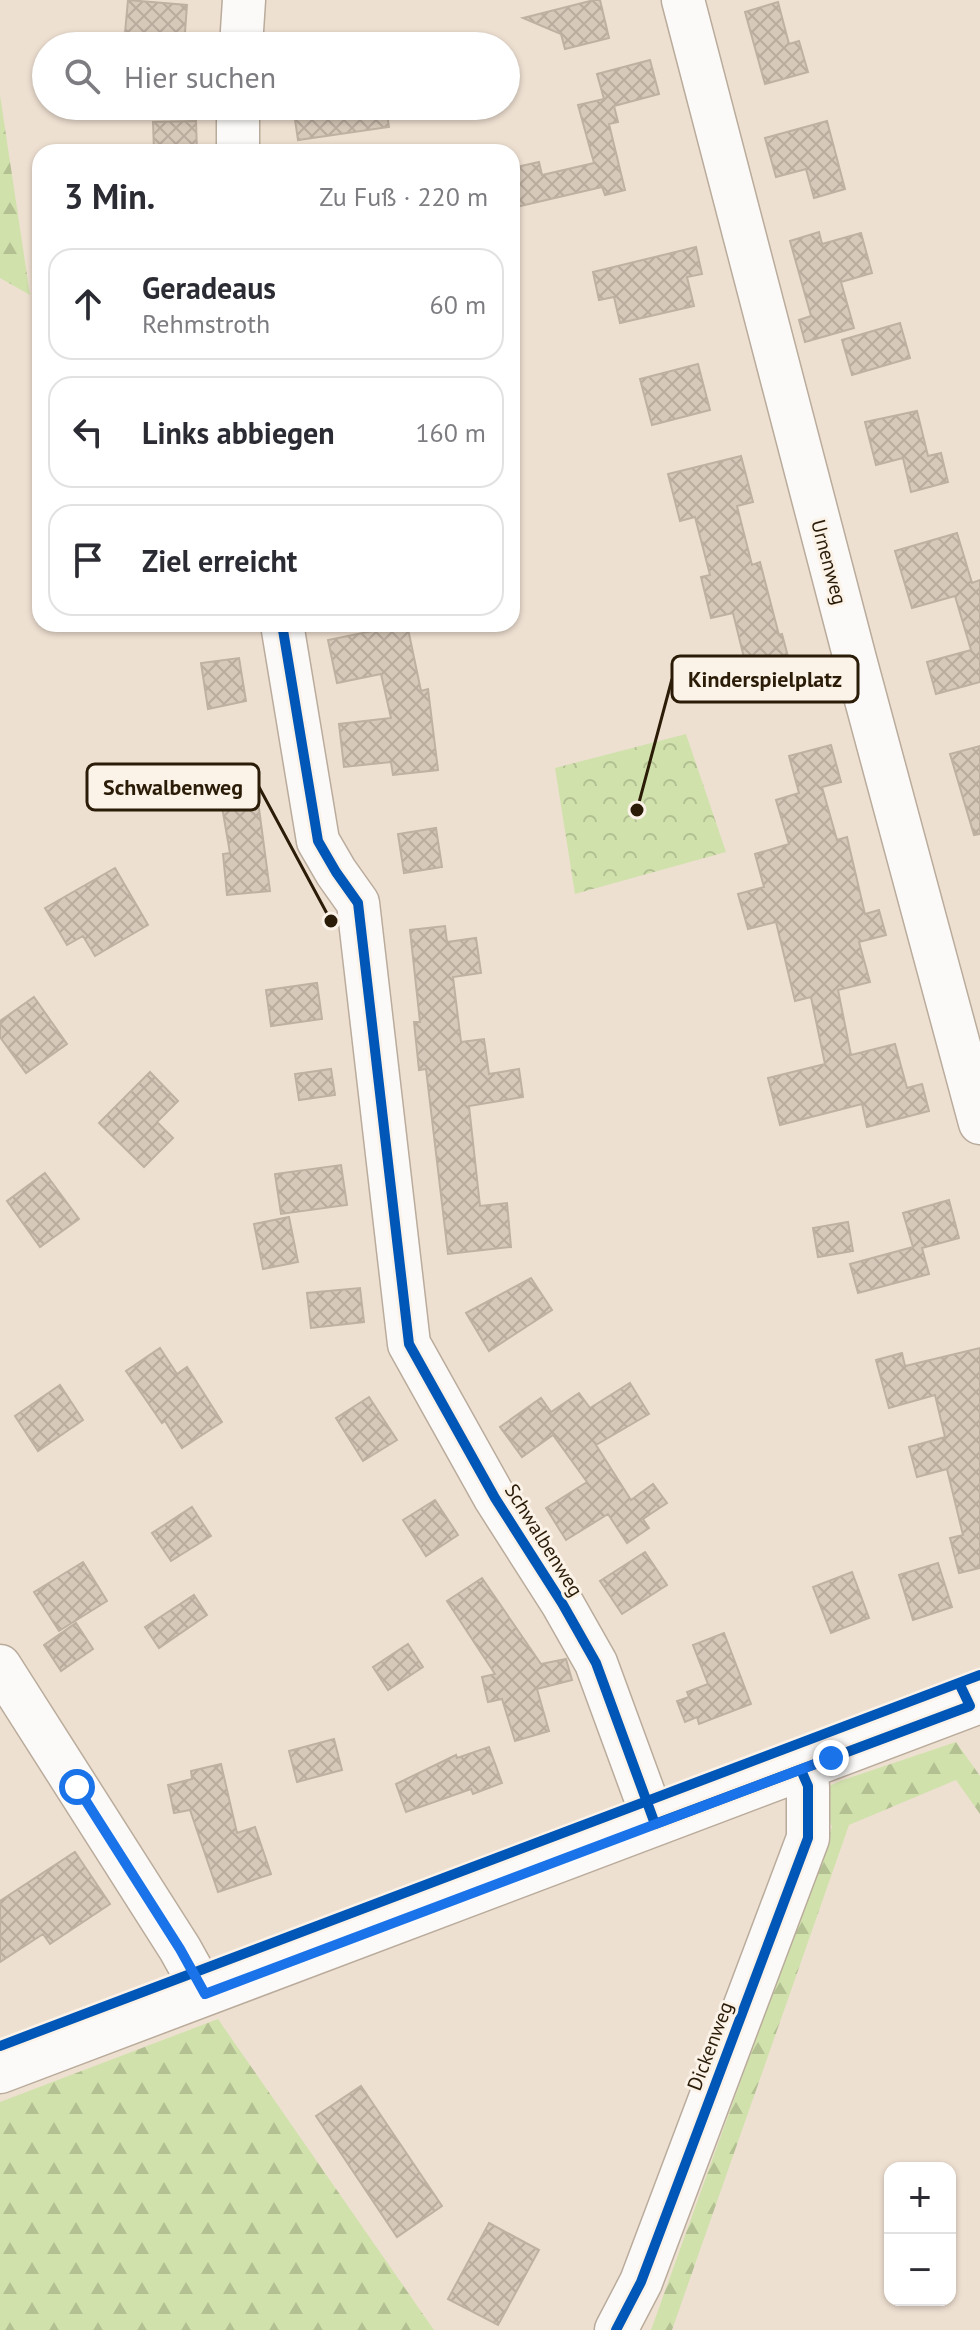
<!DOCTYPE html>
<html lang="de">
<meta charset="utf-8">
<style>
body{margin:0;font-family:"PT Sans",sans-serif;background:#f2f2f3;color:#2b2b33}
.controls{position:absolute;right:24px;bottom:24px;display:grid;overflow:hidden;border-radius:16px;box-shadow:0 2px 6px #0004}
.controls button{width:72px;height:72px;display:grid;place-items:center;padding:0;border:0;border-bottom:2px solid #e1e1e2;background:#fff;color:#2b2b33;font:40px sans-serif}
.stop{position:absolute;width:24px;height:24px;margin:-18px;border:6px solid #1a73e8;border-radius:50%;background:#fff}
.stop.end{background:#1a73e8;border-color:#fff;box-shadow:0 2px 8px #0008}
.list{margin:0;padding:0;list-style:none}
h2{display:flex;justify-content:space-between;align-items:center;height:104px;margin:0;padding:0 32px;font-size:34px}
h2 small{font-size:26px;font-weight:400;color:#7c7c81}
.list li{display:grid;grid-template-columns:52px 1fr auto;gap:24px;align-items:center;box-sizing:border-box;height:112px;margin:0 16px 16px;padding:0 16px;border:2px solid #e1e1e2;border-radius:24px}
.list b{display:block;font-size:30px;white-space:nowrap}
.list p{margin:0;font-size:26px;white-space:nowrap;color:#7c7c81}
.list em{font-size:26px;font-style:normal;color:#7c7c81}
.icon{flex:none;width:44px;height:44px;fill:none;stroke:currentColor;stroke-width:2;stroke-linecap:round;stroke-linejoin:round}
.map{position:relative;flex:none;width:980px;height:2330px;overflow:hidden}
.search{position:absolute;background:#fff;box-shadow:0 2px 6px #0004;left:32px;top:32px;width:488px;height:88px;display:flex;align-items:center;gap:20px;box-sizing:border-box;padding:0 28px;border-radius:44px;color:#7c7c81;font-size:30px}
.panel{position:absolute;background:#fff;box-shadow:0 2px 6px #0004;left:32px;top:144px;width:488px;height:488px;border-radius:24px}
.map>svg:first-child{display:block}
.forest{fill:url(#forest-firs)}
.park{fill:url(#park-crowns)}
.building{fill:url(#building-cross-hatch);stroke:#bfb1a1;stroke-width:2}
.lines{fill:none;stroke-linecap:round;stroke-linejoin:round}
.minor-casing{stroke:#baac9c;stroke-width:45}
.minor{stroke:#fcfaf8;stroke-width:42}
.cycleway-casing{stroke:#fbf2e8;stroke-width:15}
.cycleway{stroke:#0057b8;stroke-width:10}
.route{stroke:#1a73e8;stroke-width:10}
.labels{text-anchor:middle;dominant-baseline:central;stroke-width:6;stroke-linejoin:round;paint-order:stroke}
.street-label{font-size:20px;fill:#2b1c08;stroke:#fbf2e8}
.leader{fill:none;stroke:#2b1c08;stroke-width:3}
.callout-dot{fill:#2b1c08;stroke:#fbf2e8;stroke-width:3}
.callout{fill:#fbf2e8;stroke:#2b1c08;stroke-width:3}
.callout-label{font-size:22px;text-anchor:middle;font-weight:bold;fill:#2b1c08}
</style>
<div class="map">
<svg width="980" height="2330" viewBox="0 0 980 2330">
<defs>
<pattern id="forest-firs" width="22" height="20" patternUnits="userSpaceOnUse" patternTransform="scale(2)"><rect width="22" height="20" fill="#d0e1ac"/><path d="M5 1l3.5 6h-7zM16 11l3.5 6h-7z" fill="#b3c092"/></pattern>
<pattern id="park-crowns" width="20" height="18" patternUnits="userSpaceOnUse" patternTransform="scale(2)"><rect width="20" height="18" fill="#d0e1ac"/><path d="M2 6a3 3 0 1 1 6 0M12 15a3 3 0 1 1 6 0" fill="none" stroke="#b3c092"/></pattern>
<pattern id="building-cross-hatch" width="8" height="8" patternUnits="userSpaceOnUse" patternTransform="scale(2)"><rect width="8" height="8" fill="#d7c9b9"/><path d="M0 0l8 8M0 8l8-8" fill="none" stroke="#b9ac9e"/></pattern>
</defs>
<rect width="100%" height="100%" fill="#eee0d1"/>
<!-- forest -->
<path class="forest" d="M0,95l30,200 -30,-17z
M956,1742l24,34v38l-24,-34 -107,45 -177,505h-21l181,-503 -13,-36 21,-10z
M218,2019l216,311h-434v-228z"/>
<!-- park -->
<path class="park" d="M686,734l40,118 -151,42 -20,-126z"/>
<!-- building -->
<path class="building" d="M128,0l59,5 -3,41 -60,-2z
M594,0h6l9,38 -44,11 -4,-15 -38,-16z
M778,2l11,42 10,-3 9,31 -43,12 -20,-72z
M650,60l9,34 -45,12 4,16 -9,2 16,66 -20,5 -3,-8 -90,21v-40l27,-6 3,13 52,-12 -16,-58 26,-6 -7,-25z
M293,106h93l3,21 -91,13z
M196,121l1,31h-43l-1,-30z
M827,121l18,68 -31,9 -8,-29 -30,8 -11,-39z
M819,232l3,12 39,-11 11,40 -31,9 13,46 -49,14 -6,-22 12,-4 -21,-75z
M696,247l6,27 -15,3 7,29 -74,17 -6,-26 -15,3 -6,-28z
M900,323l10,35 -58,17 -10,-35z
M698,364l12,46 -58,15 -12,-46z
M917,411l11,45 13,-3 7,29 -37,10 -8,-34 -27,7 -11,-43z
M741,456l12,46 -16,4 15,59 8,-3 19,73 3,-1 9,34 -42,10 -16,-65 -22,5 -10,-41 9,-2 -15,-58 -15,4 -12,-47z
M957,533l15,50 8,-3v102l-44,12 -9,-32 44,-12 -16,-54 -43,12 -17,-57z
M407,624l14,67 7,-2 10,81 -45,5 -2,-13 -47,5 -5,-43 52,-6 -10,-44 -44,9 -9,-43z
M239,658l7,43 -38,8 -7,-46z
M831,745l10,37 -19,5 15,53 10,-3 18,77 14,-4 7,25 -27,7 11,40 -32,8 13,65 44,-11 12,44 15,-4 7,27 -62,16 -5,-23 -82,21 -12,-47 57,-14 -14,-67 -16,4 -19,-79 -28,7 -10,-35 26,-7 -9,-33 34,-10 -13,-44 23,-7 -10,-37z
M980,746v88l-6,1 -24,-81z
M254,771l16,120 -43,4 -4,-41 7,-1 -13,-75z
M436,828l6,39 -38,6 -6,-39z
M115,868l33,57 -53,31 -12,-20 -16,9 -22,-37z
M445,926l2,16 29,-4 5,35 -28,4 8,65 23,-3 5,35 30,-5 4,28 -54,9 11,100 27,-3 4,44 -63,7 -22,-185 -7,1 -5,-48h6l-10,-92z
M317,983l5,36 -51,7 -5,-36z
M34,997l33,47 -41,29 -26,-36v-16z
M331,1069l4,26 -36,5 -4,-26z
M150,1072l28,29 -21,21 16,16 -29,29 -45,-44z
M341,1165l6,40 -66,9 -6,-40z
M45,1173l34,46 -39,28 -33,-46z
M949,1200l10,38 -37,10 7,26 -71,19 -8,-29 63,-17 -10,-34z
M289,1217l9,45 -35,7 -9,-45z
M848,1222l5,29 -35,6 -5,-29z
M531,1278l21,32 -63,41 -23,-38z
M360,1288l4,34 -53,6 -4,-35z
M160,1348l17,26 10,-7 35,55 -40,26 -17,-27 -3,2 -36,-52z
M980,1348v220l-21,5 -9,-35 13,-3 -16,-66 -30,8 -8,-30 36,-10 -10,-42 -46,13 -13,-48 26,-7 3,13z
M630,1383l19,31 -53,31 35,55 22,-16 14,19 -24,16 6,9 -22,15 -19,-29 -42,26 -20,-32 41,-26 -34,-47 -31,22 -22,-30 41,-29 10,14 28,-19 11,15z
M60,1385l23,35 -45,31 -23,-35z
M369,1397l28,43 -34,21 -27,-43z
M435,1500l23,35 -32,21 -23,-36z
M192,1507l19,29 -40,25 -19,-28z
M645,1552l22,33 -45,29 -22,-33z
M83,1562l24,39 -48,30 -25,-39z
M938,1563l14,44 -39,13 -14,-45z
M852,1572l17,46 -38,15 -18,-46z
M482,1578l59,86 25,-5 6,21 -35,9 12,42 -34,10 -13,-42 -14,3 -6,-25 13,-3 -48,-73z
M194,1595l13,20 -48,33 -14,-21z
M76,1623l17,26 -32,22 -17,-26z
M724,1633l27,71 -52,20 -2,-7 -12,5 -8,-21 12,-4 -2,-5 21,-8 -15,-39z
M408,1644l15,23 -35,23 -15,-23z
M334,1739l8,31 -45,12 -8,-31z
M489,1747l13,36 -29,11 -2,-5 -65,23 -10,-28 60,-29 1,3z
M221,1764l16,69 18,-6 16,47 -53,18 -28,-82 -16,3 -6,-28 24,-6 -1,-8z
M75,1852l35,52 -60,40 -7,-10 -43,28v-61z
M361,2086l81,120 -45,31 -81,-121z
M489,2223l50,27 -41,75 -50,-26z"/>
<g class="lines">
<!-- minor casing -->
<g class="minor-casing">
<path id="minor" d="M683,0l172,659 125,464
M241,46l3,-46
M238,106v46
M282,624l36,217 18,31 22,31 51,441 86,154 67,105 34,60 59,161
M0,1666l180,283 25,45
M0,2072l980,-370
M616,2330l25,-48 167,-444v-52l-7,-16"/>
</g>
<!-- minor -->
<use href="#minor" class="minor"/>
<!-- cycleway casing -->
<g class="cycleway-casing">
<path id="cycleway" d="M282,624l36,217 18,31 22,31 51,441 86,154 67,105 34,60 59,161 315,-118 -11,-23
M0,2046l980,-371
M616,2330l25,-48 167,-444v-52l-7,-16"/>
</g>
<!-- cycleway -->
<use href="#cycleway" class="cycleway"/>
</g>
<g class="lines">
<!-- route -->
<path class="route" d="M77,1787l103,162 25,45 626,-236"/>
</g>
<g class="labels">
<!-- street labels -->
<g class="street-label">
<text transform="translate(829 562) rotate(75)">Urnenweg</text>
<text transform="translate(544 1540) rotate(58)">Schwalbenweg</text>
<text transform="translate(710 2046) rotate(-69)">Dickenweg</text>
</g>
</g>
<!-- callouts -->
<path class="leader" d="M637 810L672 679M331 921L259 787"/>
<g class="callout-dot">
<circle cx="637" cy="810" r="8"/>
<circle cx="331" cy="921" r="8"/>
</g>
<g class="callout">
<rect x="672" y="656" width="186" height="46" rx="8"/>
<rect x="87" y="764" width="172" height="46" rx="8"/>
</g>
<g class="callout-label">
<text x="765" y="687">Kinderspielplatz</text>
<text x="173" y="795">Schwalbenweg</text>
</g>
</svg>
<div class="controls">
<button>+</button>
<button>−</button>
</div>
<div class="stop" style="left:77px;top:1787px"></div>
<div class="stop end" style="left:831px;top:1758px"></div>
<div class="search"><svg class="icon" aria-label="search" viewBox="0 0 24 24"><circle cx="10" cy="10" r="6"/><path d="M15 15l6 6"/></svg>Hier suchen</div>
<section class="panel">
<h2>3 Min.<small>Zu Fuß · 220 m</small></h2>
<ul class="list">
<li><svg class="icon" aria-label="ahead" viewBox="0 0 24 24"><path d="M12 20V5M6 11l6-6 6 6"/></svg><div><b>Geradeaus</b><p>Rehmstroth</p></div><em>60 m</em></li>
<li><svg class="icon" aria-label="left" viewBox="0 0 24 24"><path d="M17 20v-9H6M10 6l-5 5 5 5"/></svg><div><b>Links abbiegen</b></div><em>160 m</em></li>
<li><svg class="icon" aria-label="arrive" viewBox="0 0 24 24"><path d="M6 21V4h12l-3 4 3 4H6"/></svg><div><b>Ziel erreicht</b></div></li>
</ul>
</section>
</div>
